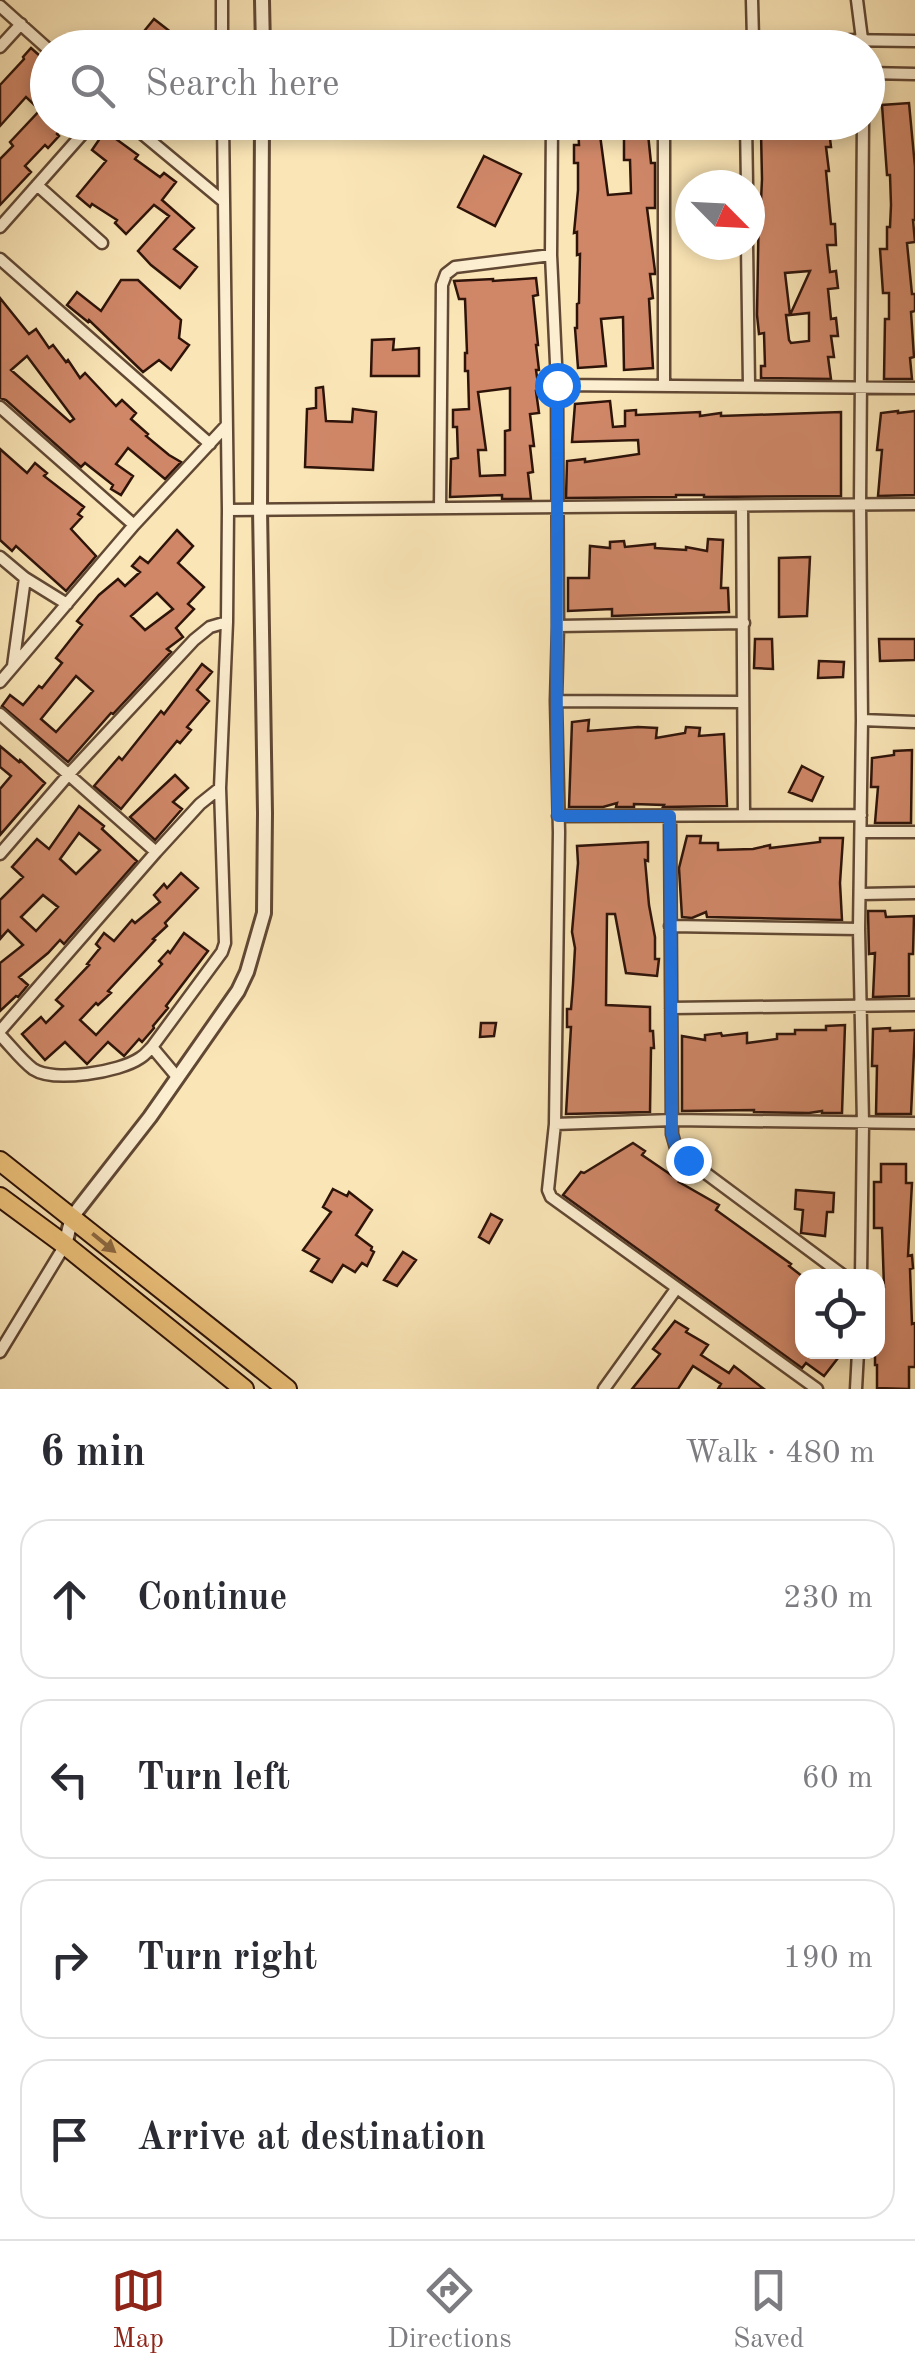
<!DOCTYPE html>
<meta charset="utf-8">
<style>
body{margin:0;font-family:"Old Standard TT",serif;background:#f7f7f7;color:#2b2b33}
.controls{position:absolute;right:30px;bottom:30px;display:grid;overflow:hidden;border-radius:20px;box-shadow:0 5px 15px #0003}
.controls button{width:90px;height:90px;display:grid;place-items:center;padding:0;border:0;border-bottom:2px solid #e1e1e2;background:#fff;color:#2b2b33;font:50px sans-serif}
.compass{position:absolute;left:675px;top:170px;width:90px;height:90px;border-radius:50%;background:#fff;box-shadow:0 5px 15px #0003;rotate:114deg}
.stop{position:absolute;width:30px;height:30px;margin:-22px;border:8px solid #1a73e8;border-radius:50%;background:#fff}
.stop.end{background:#1a73e8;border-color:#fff;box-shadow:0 2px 10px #0008}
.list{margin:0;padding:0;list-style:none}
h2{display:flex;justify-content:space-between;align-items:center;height:130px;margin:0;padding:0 40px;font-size:42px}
h2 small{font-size:32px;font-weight:400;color:#7c7c81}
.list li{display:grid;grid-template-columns:65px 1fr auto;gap:30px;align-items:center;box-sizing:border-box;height:160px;margin:0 20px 20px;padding:0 20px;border:2px solid #e1e1e2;border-radius:30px}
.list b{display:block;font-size:38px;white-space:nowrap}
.list em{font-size:32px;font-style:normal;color:#7c7c81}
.icon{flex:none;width:55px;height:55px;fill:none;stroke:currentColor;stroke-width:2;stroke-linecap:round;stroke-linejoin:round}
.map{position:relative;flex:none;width:915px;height:1389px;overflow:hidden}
.search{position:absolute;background:#fff;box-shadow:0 5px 15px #0003;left:30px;right:30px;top:30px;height:110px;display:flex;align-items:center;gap:25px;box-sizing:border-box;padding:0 35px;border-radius:55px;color:#7c7c81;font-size:38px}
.sheet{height:850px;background:#fff}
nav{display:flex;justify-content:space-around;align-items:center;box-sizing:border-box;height:140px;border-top:2px solid #e1e1e2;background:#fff;font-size:28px;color:#7c7c81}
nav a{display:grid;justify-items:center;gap:5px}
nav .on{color:#8f2418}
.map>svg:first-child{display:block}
.building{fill:#cf8768;stroke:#2e1309;stroke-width:2.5;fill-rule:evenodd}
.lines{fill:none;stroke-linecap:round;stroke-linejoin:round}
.minor-casing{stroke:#614834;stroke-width:15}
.tertiary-casing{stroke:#614834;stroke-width:18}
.primary-casing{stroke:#2e1309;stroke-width:22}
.minor{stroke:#fceed0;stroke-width:10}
.tertiary{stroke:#fceed0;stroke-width:12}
.primary{stroke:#edc27b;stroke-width:18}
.oneway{fill:#8e6a42}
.route{stroke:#1a73e8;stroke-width:12}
</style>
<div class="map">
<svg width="915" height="1389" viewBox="0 0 915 1389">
<rect width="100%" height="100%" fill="#fae5b6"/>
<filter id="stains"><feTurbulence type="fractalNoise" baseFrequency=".002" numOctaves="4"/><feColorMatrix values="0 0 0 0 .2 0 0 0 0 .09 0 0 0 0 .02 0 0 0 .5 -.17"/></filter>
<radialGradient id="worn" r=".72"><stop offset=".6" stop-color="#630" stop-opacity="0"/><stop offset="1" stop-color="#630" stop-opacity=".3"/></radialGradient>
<!-- building -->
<path class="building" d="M154,19l27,21 -6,8h-8l-22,-18z
M31,48l17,15v10l-10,11 10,9v29h19l-10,12 2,2 -11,12 -3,-3 -20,21 6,6 -31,33v-46l13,-13 -3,-4 30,-32 -14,-13 -26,29v-41l24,-26 -1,-2z
M909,103l6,64v53h-2l2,22 -8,1 5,51h3v17l-4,1 3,45 -4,1 2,21h-28l1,-60h4v-26h-6l-3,-44h7v-22h3l1,-22 -1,-30h-3l-5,-70z
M578,122h28l1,12 -7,1 8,60 23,-2 -1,-33h-6v-38h27l1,11 -4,1 3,29h4v45h-8l8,63v3h-5l3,24 -4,1 4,69 -29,2 -1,-53 -22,2 5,47 -28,2 -3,-40h2v-24l2,-1 1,-49 -3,1v-23l-3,1 4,-43v-27h-4v-18h5z
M808,122h20l3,25h-5l3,24h-3l5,53h4l1,21h-9l3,27 6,-1 2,17 -10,1 3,30 5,-1 2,18h-7l3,21h-6l3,22 -70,-1v-12h4l-1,-33 -5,1 -2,-19 2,-114h2l1,-22 -1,-47 47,-1zM810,271l-20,44 19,-2v28l-18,2 -2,-3 -3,-25h4l-5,-42z
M105,131l33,24 -3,4 25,18 4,-4 12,9 -14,18 32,28 -20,21 23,18 -17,21 -29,-23 -13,-14 31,-35 -15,-11 -28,29 -11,-11 2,-3 -25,-16 -2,3 -13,-11 29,-35 -14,-11z
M484,156l37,18 -26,52 -37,-19z
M536,278l2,17 -5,1 5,49h-2l3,25h-3l3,21h-3l3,22 -9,1 4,32h-4l3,26 -5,1 3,26h-29v-4l-52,2 1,-38 7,-1 -1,-31h-4v-17l16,-1 -1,-38h-3v-18h2l-2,-54h-6l-5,-18 39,-2v2zM510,388v42l-5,1v44l-25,1 -2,-26h8l-8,-58z
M121,280h17l43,40 -2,18 10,7 -18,25 -12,-10 -16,12 -54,-52 -1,2 -21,-17 10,-13 24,19z
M0,298l29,36 7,-5 13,19 4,-3 13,17 2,-2 12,18 5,-5 31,33 6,-6 14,13 -5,6 17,15 -2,2 23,19 12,7 -16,17 -37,-31 -12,16 17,12 -12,19 -10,-6 2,-4 -28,-22 -4,4 -75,-67 -6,-2zM27,356l47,63 -4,3 -59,-52z
M394,339l-1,11 26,-2v28h-48l1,-36z
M323,387l3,34 26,1 1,-13 23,3 -3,58 -68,-3 2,-58 9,-1v-20z
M610,401l3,26 12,-1v-15l11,-1v5l64,-3v4l21,-3v3l120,-4v84l-137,1v-2h-28v2l-110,1 1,-37 18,-2v3l54,-8 -1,-14 -66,2 3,-38z
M898,411v2l17,-2v84l-37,1 4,-46h-5l4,-37z
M0,449l27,24 8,-10 12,10 -3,3 40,31 -6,7 4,3 -11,12 25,27 -30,35 -50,-45 -4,5 -12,-11z
M177,530l16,16 -15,17 26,24 -16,17 6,5 -18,19 7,9 -16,12 4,3 -58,62 -2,-1 -43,49 -66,-56 8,-11 13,10 16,-19 3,2 20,-25 -6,-5 26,-33 -5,-4 22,-26 19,-16 7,7 15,-14 -8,-6 8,-9 8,6zM157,593l16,16 -28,21 -14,-14zM76,676l17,15 -37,41 -15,-13z
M708,539l15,1 -2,48h7l1,24 -117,4v-7l-44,2v-33h21l1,-32 20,2v-6l14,-1 1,6 30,-3v4l31,2v-3l21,4z
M810,557l-3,59 -28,1v-59z
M755,639h17l1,30 -19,-1z
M879,639h36v21l-35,1z
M819,661l25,1 -1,15 -25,1z
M202,664l10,8 -15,18 12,11 -22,26 4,3 -11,13 -3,-2 -56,68 -27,-23 25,-29 3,3 39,-49 3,3z
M589,720l-1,11 50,-4 19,1 -1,10 29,-5 1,-6 14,1 -1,8 25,-2 3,72 -64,1 1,-2 -30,-1v3h-18l1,-4 -14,4h-34l3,-85z
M0,746l19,16 1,-2 25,23 -45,52v-46l11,-13 -11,-9z
M912,750l-1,73h-36l3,-36h-7l1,-29 22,-3v-4z
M802,766l21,11 -11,24 -23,-9z
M175,775l13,13 -15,14 9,7 -27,31 -25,-23z
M79,806l25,20 -2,3 35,32 -73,83 -4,-4 -12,13 -29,24 9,8 -10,12 -2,-1 -16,15v-48l23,-18 -15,-15 -8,9v-39l23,-23 -11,-10 25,-28 12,10zM79,833l21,17 -24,24 -16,-15zM43,895l15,12 -22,24 -15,-14z
M687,836h14l-1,7h18v7l35,-1 17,-4v3l50,-6v-4h23l-3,45 2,37 -135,-3 -1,-5 -14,6 -10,-1 -3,-49z
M648,842v19l-3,-1 4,45 6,32v22h4l-2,17 -31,-3 -11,-59h-8l-1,91 44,2v24h3l1,17h-3l-1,64 -84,2 5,-87h-4v-18h4l2,-25 2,-36 -3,-16 6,-69 -1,-17z
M181,873l17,15 -33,35 2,3 -14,13 2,1 -47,51 3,2 -13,12 -2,-2 -16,17 16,15 66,-71 -3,-3 9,-10 2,2 14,-20 24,18 -42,55 2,2 -15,18 1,2 -12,14 -3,-3 -15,17 -16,-14 -21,22 -22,-22 -20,18 -23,-26 19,-17 5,6 17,-17 -7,-6 33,-35 -2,-1 13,-16 -4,-4 8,-11 10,8 18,-21 3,3 25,-21 -6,-7 10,-11 3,4z
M868,911h17l1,6 28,-1 -1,38h-4v42l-36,1 2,-44 -6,1z
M481,1023h15l-2,13 -14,1z
M845,1025l-3,88h-20v-2l-13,2 -55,-1v-2l-72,1v-75l23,4v-5l16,-2 1,3 25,-3v10l30,-4v-5h18v-4h31v-4z
M890,1028v3l25,-1 -4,84h-35l1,-48h-5l1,-37z
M633,1143l12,8 -3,4 38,26 -1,1 40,23 -3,5 75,54 -2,2 13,10v76h27l9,6 -14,18 -18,-13 -4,5 -239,-173 18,-23 3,1z
M881,1164h25v19h6l-4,73 4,-1 1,13 -3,1 2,55 3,-1v44h-6v22l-32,-1v-23h-2v-13h3v-19h5v-35h-5v-11h6l-2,-59h-8v-46h7z
M333,1189l14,7 2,-4 23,18 -16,25 16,12 -1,3 3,2 -7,14 -5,-3 -7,9 -12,-7 -11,17 -21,-11 8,-12 -16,-9 28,-38 -8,-5z
M796,1190l38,3 -1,19h-6l-2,24 -24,-3 2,-23 -8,-1z
M491,1214l11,6 -13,23 -10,-6z
M403,1252l13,8 -19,26 -13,-6z
M675,1321l13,8 -2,3 22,13 -7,10 28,18 5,-7 30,23h-46l3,-5 -28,-18 -15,23h-46l28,-35 -7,-5z"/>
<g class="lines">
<!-- minor casing -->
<g class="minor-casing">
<path id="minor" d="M222,0v48
M752,0l1,39
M857,0l6,47
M0,6l48,43
M263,44l490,-5 162,2
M0,47l21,-23
M868,73l47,1
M128,122l95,79
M552,122l-1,133 6,130 1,241 -2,75 3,131 -4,292 -7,66 3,7 266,192
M664,122v263
M746,122l1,63
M37,185l65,58
M0,227l93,-105
M747,245l2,140
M0,259l210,185
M557,385l358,3
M0,407l134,118
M742,506l2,308
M440,508l2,-223 4,-11 9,-7 96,-12
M228,510l687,-6
M0,557l25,21 42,26
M558,626l186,-3
M13,666l12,-88
M0,682l134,-157 92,-99
M556,701l186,1
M0,714l156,138
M862,720l53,2
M558,816l303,-1
M670,817l2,317 4,14 12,12 156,116
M862,832h53
M0,854l69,-80 125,-134 16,-13 17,-5
M861,894l54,-1
M670,926l189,3
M671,1008l244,-3
M0,1031l156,-179 44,-48 20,-16
M0,1035c10,10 21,25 33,34 21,14 87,3 107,-11 5,-3 8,-7 12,-11l26,31
M152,1047l70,-95 3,-9 -5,-155 7,-166 1,-112 -5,-388
M555,1124l118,-4 242,3
M861,1276l2,-153 -4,-194 3,-209 -2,-216 3,-382
M0,1352l65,-107
M604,1389l72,-100
M856,1389l2,-37"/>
</g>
<!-- tertiary casing -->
<g class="tertiary-casing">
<path id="tertiary" d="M262,0l1,48
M65,1245l7,-28 78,-100 88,-126 9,-19 17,-59 1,-100 -5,-304 2,-387"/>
</g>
<!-- primary casing -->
<g class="primary-casing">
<path id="primary" d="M0,1161l287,228
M0,1197l65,48 179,144"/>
</g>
<!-- minor -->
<use href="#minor" class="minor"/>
<!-- tertiary -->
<use href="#tertiary" class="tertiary"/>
<!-- primary -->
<use href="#primary" class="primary"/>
</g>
<!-- one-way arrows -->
<defs><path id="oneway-solid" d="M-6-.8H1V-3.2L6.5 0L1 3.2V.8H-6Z" transform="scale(2.5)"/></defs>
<use class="oneway" href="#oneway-solid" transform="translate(104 1243) rotate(39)"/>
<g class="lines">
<!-- route -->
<path class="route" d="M557,385c1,144 -2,287 1,431h112l2,318 4,14 12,12"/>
</g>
<rect width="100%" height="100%" filter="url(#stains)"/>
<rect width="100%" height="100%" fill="url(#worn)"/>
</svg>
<div class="controls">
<button><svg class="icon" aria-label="locate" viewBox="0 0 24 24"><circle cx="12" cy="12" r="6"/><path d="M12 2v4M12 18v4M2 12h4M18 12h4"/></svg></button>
</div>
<svg class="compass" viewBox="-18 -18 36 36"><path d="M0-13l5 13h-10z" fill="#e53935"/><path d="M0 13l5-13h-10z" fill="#7c7c81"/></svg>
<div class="stop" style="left:557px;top:385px"></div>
<div class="stop end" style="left:688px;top:1160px"></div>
<div class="search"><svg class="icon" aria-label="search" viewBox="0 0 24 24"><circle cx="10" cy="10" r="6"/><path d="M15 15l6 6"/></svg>Search here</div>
</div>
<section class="sheet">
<h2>6 min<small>Walk · 480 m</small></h2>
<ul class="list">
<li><svg class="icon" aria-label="ahead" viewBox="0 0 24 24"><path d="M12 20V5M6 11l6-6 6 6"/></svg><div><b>Continue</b></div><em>230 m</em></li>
<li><svg class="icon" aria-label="left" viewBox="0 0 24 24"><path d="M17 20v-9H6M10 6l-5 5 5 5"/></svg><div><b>Turn left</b></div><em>60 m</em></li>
<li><svg class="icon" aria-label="right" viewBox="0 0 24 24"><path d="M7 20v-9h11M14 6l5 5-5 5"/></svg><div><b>Turn right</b></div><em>190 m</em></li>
<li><svg class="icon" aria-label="arrive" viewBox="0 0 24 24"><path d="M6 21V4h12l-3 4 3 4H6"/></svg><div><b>Arrive at destination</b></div></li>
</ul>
</section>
<nav>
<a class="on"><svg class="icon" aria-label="map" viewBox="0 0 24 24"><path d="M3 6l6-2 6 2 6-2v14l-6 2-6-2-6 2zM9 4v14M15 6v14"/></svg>Map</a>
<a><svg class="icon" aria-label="directions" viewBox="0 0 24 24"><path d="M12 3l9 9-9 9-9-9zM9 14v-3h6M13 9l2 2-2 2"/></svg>Directions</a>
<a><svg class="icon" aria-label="saved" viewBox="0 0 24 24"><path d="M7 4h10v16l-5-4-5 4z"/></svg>Saved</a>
</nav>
